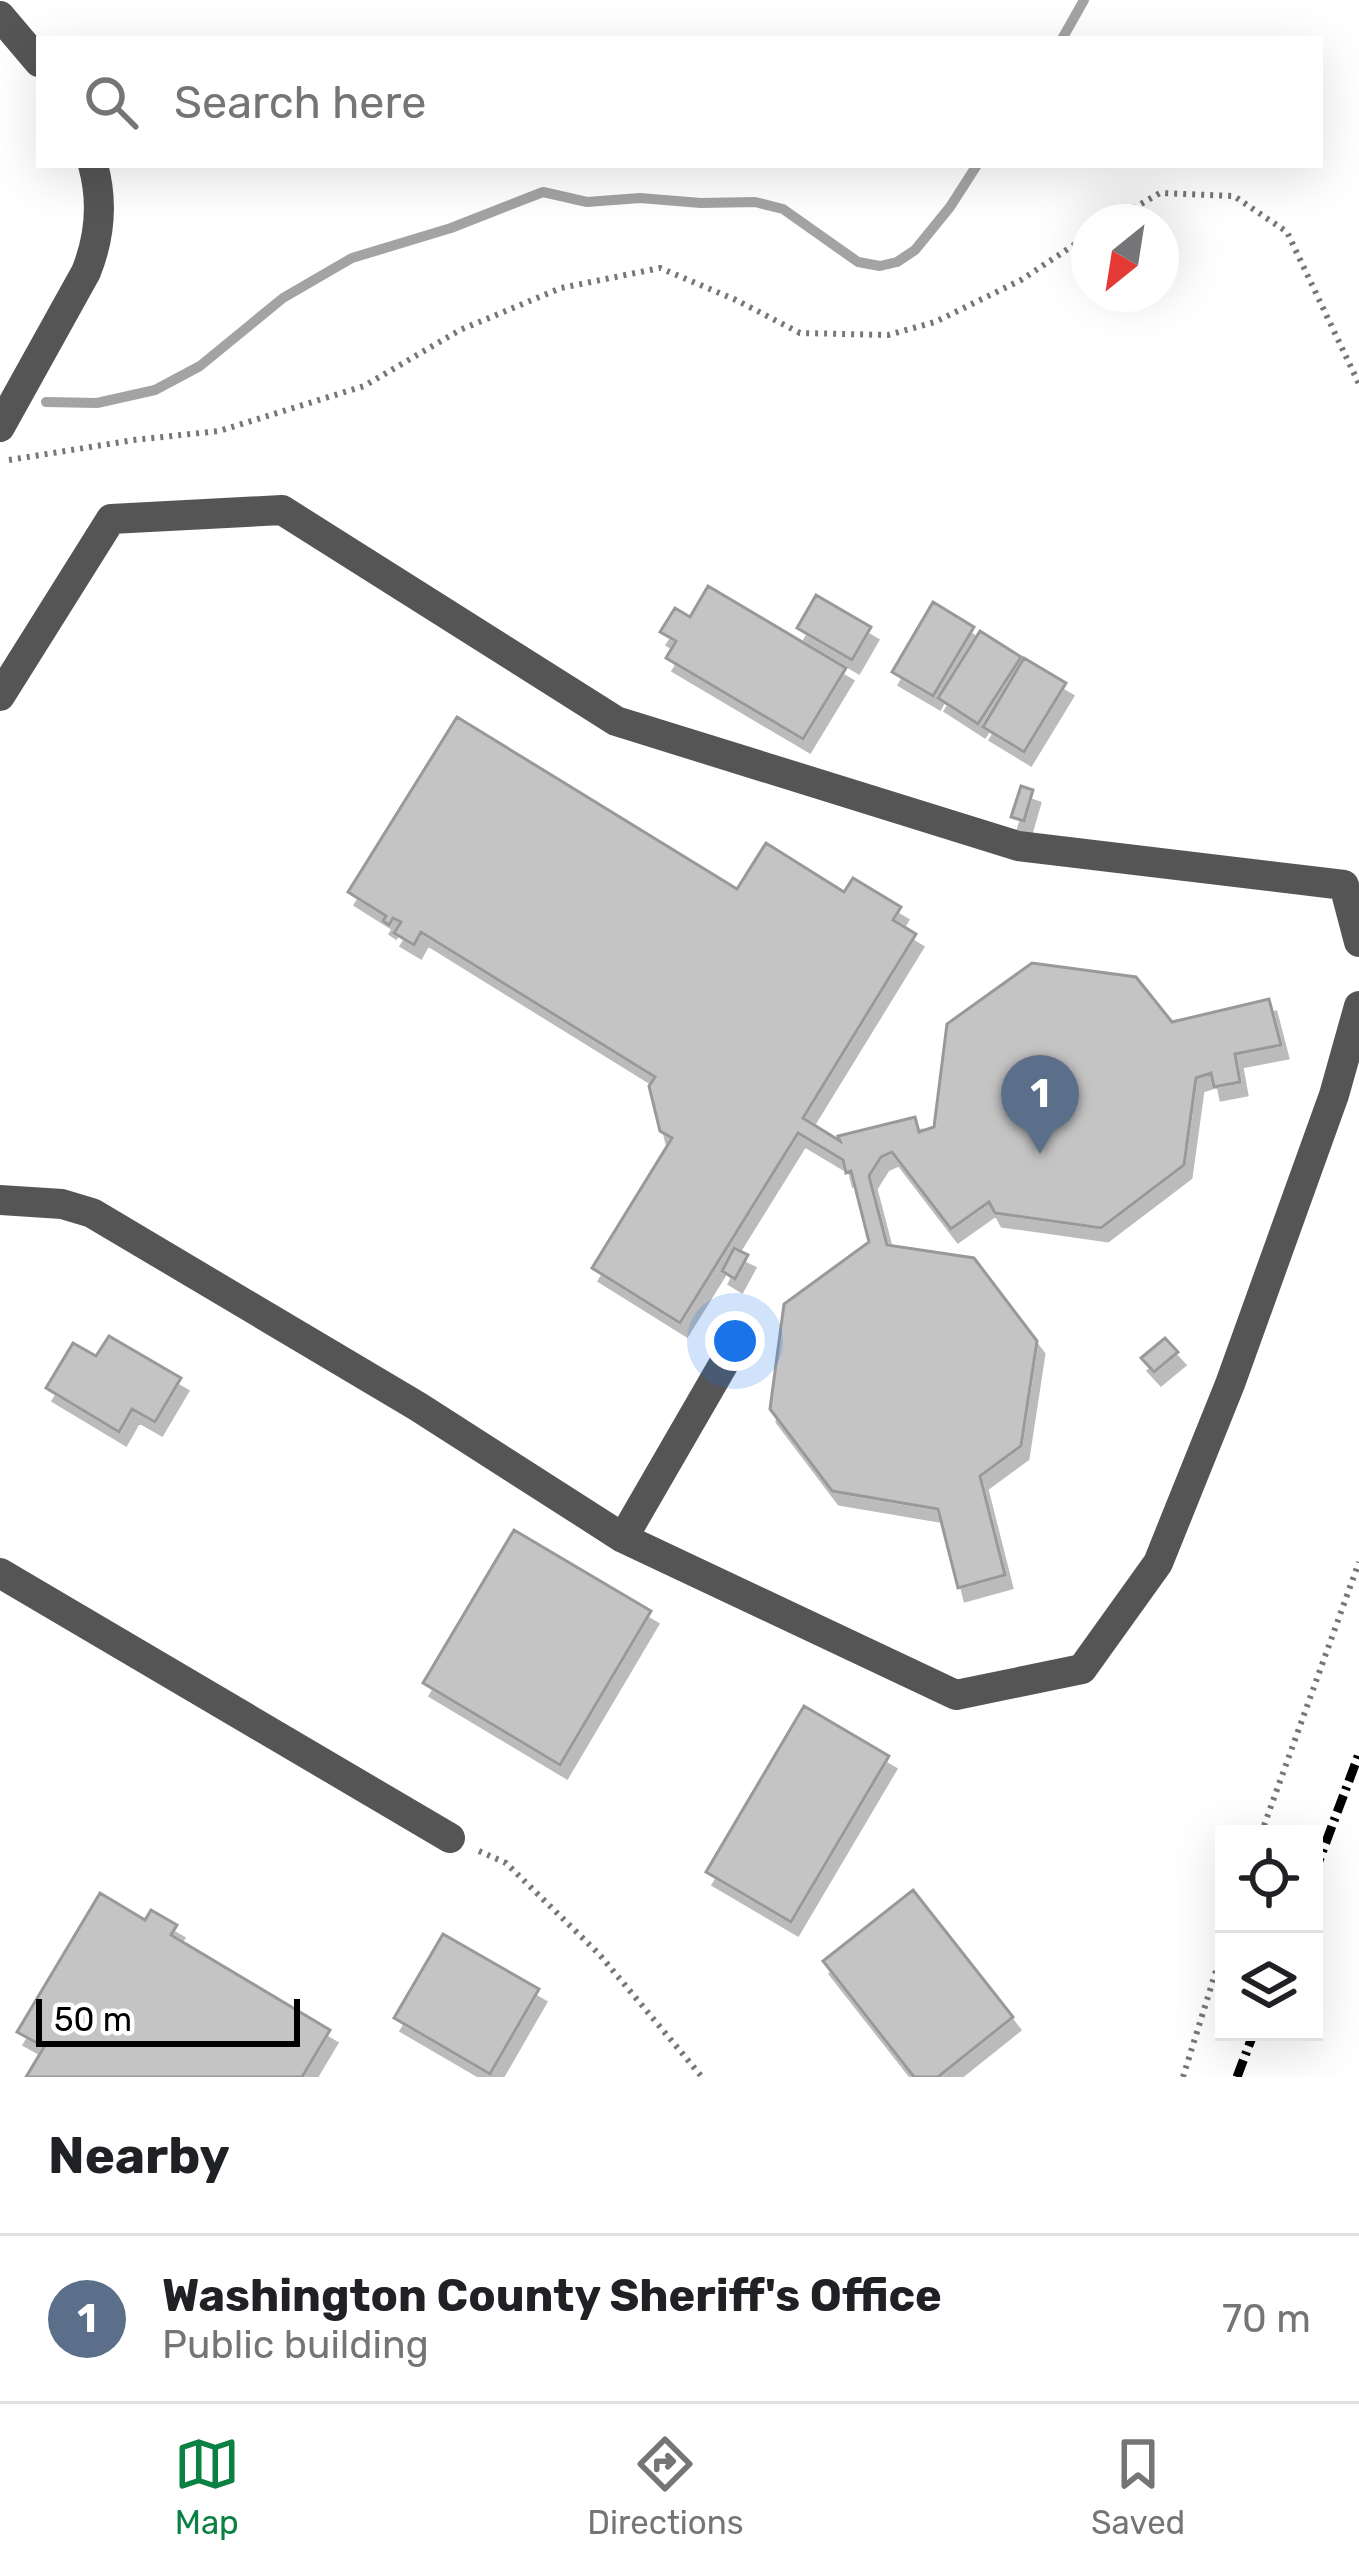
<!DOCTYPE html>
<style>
body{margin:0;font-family:Rubik,sans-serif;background:#f6f6f6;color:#202124}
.controls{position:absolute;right:36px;bottom:36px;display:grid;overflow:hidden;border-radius:0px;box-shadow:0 12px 48px #0002}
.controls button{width:108px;height:108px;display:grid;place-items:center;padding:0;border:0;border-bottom:3px solid #e0e0e0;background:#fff;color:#202124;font:60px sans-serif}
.compass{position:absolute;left:1071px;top:204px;width:108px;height:108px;border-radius:50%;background:#fff;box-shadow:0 12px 48px #0002;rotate:210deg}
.scale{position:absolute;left:36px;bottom:30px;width:264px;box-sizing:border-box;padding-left:12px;border:6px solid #000;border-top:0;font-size:33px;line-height:42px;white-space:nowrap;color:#000;-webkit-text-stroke:9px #fff;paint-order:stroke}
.you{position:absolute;left:735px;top:1341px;width:42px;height:42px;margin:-30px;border:9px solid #fff;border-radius:50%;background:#1a73e8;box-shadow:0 0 0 18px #1a73e833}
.badge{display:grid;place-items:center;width:78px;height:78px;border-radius:50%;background:#0b8043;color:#fff;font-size:39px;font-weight:700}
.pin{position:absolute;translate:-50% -99px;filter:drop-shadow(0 3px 6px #0008)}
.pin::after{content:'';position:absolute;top:63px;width:42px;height:36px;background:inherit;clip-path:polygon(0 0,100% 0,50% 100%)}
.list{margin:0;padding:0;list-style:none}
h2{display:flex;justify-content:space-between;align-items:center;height:156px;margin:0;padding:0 48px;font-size:51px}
h2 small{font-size:39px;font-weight:400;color:#757577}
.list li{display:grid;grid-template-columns:78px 1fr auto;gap:36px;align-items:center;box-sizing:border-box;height:168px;padding:0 48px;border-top:3px solid #e0e0e0}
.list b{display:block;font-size:45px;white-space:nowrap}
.list p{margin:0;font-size:39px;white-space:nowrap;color:#757577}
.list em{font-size:39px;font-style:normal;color:#757577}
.icon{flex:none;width:66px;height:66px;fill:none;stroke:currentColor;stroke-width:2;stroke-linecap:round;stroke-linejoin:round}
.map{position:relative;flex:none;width:1359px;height:2077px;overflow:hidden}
.search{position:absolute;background:#fff;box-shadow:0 12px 48px #0002;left:36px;right:36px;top:36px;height:132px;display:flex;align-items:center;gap:30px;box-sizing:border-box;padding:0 42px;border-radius:0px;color:#757577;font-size:45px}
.sheet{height:324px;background:#fff}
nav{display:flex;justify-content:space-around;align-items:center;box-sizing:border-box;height:168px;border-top:3px solid #e0e0e0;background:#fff;font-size:33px;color:#757577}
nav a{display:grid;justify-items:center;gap:6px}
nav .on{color:#0b8043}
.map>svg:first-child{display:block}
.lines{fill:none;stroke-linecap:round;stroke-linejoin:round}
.stream{stroke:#a3a3a3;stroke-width:10}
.building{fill:#c4c4c4;stroke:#999;stroke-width:3;filter:url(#shadow)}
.path{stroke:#777;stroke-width:6;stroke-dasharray:3 6;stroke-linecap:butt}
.minor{stroke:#555;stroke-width:30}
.rail{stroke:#000;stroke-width:9;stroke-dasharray:18 6 3 6;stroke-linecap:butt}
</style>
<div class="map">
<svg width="1359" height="2077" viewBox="0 0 1359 2077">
<defs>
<filter id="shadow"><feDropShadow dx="7" dy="13" stdDeviation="0" flood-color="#0004"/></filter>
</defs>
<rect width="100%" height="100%" fill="#fff"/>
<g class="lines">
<!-- stream -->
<path class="stream" d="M1062,39l22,-39
M46,402l51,1 58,-13 45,-24 83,-68 69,-40 99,-30 92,-36 44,10 53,-4 61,5 54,-1 28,7 75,53 22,4 17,-4 18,-12 35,-43 27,-42"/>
</g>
<!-- building -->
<path class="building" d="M708,586l138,82 -43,71 -137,-81 10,-17 -16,-9 15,-24 15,9z
M816,595l55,32 -19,33 -55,-32z
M933,602l41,25 -41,69 -41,-24z
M980,631l41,26 -43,67 -40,-26z
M1024,658l42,25 -42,69 -41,-25z
M457,717l280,172 29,-46 78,49 9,-14 48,29 -8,13 23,14 -113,184 37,23 -2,-5 77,-19 4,15 15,-5 13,-103 85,-61 104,14 36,45 97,-23 12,46 -46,9 5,28 -26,5 -3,-14 -15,5 -12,87 -83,63 -106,-15 -6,-11 -38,27 -59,-77 -11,5 -12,19 18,69 87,13 63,83 -16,105 -41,30 25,99 -47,13 -20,-79 -106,-18 -62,-82 14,-105 85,-62 -18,-71 -5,2 -3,-13 -45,-27 -118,190 -88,-55 80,-130 -12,-7 -11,-45 6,-9 -234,-145 -7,13 -20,-12 7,-11 -8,-4 -4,7 -6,-4 3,-5 -38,-24z
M1021,786l12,4 -9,31 -13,-4z
M734,1248l14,7 -13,24 -13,-8z
M109,1336l72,42 -26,44 -23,-13 -13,23 -73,-44 27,-45 23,13z
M1165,1338l13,14 -24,20 -13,-14z
M514,1530l137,81 -91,154 -137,-82z
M804,1706l85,50 -98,166 -85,-50z
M913,1890l100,127 -75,60h-24l-91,-116z
M100,1893l45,27 6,-10 26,15 -6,10 159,95 -28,47h-276l18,-30 -27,-15z
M443,1934l96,55 -49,85 -96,-56z"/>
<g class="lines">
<!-- path -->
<path class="path" d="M1110,222l50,-29 74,3 53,36 72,152
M9,460l125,-20 85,-9 145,-45 96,-56 101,-42 99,-20 76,32 64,33 88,2 47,-13 86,-42 68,-45
M1261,1834l98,-272
M479,1851l27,12 93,91 103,123
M1183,2077l41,-132"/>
<!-- minor -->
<path class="minor" d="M0,16l39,46
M0,427l86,-155c14,-35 17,-71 7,-107
M0,696l111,-177 171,-9 334,211 402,125 326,39 15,57
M0,1200l62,4 30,9 325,193 206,132 333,157 126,-26 76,-106 72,-179 104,-289 25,-89
M623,1538l115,-199
M0,1573l450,265"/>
<!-- rail -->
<path class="rail" d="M1314,1874l45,-120
M1237,2077l17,-45"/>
</g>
</svg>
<div class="controls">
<button><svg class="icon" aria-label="locate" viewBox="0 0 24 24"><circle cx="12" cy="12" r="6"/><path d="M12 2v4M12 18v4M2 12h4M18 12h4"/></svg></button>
<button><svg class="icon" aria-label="layers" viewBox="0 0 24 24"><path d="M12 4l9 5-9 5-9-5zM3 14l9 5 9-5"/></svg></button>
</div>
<svg class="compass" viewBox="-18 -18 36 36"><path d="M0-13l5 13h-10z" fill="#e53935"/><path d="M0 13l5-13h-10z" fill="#757577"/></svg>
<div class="scale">50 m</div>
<div class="you"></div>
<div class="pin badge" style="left:1040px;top:1154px;background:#5c6f8a">1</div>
<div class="search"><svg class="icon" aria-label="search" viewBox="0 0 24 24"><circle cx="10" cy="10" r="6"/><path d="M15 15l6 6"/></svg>Search here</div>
</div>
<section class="sheet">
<h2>Nearby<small></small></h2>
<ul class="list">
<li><span class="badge" style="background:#5c6f8a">1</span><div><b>Washington County Sheriff's Office</b><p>Public building</p></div><em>70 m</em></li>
</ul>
</section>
<nav>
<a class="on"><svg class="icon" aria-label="map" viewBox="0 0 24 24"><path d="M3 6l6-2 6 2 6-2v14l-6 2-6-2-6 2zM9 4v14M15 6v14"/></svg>Map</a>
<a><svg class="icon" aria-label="directions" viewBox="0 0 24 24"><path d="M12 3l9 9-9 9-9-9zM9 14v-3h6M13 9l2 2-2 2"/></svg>Directions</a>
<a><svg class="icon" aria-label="saved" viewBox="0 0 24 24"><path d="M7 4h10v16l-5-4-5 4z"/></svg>Saved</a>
</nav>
